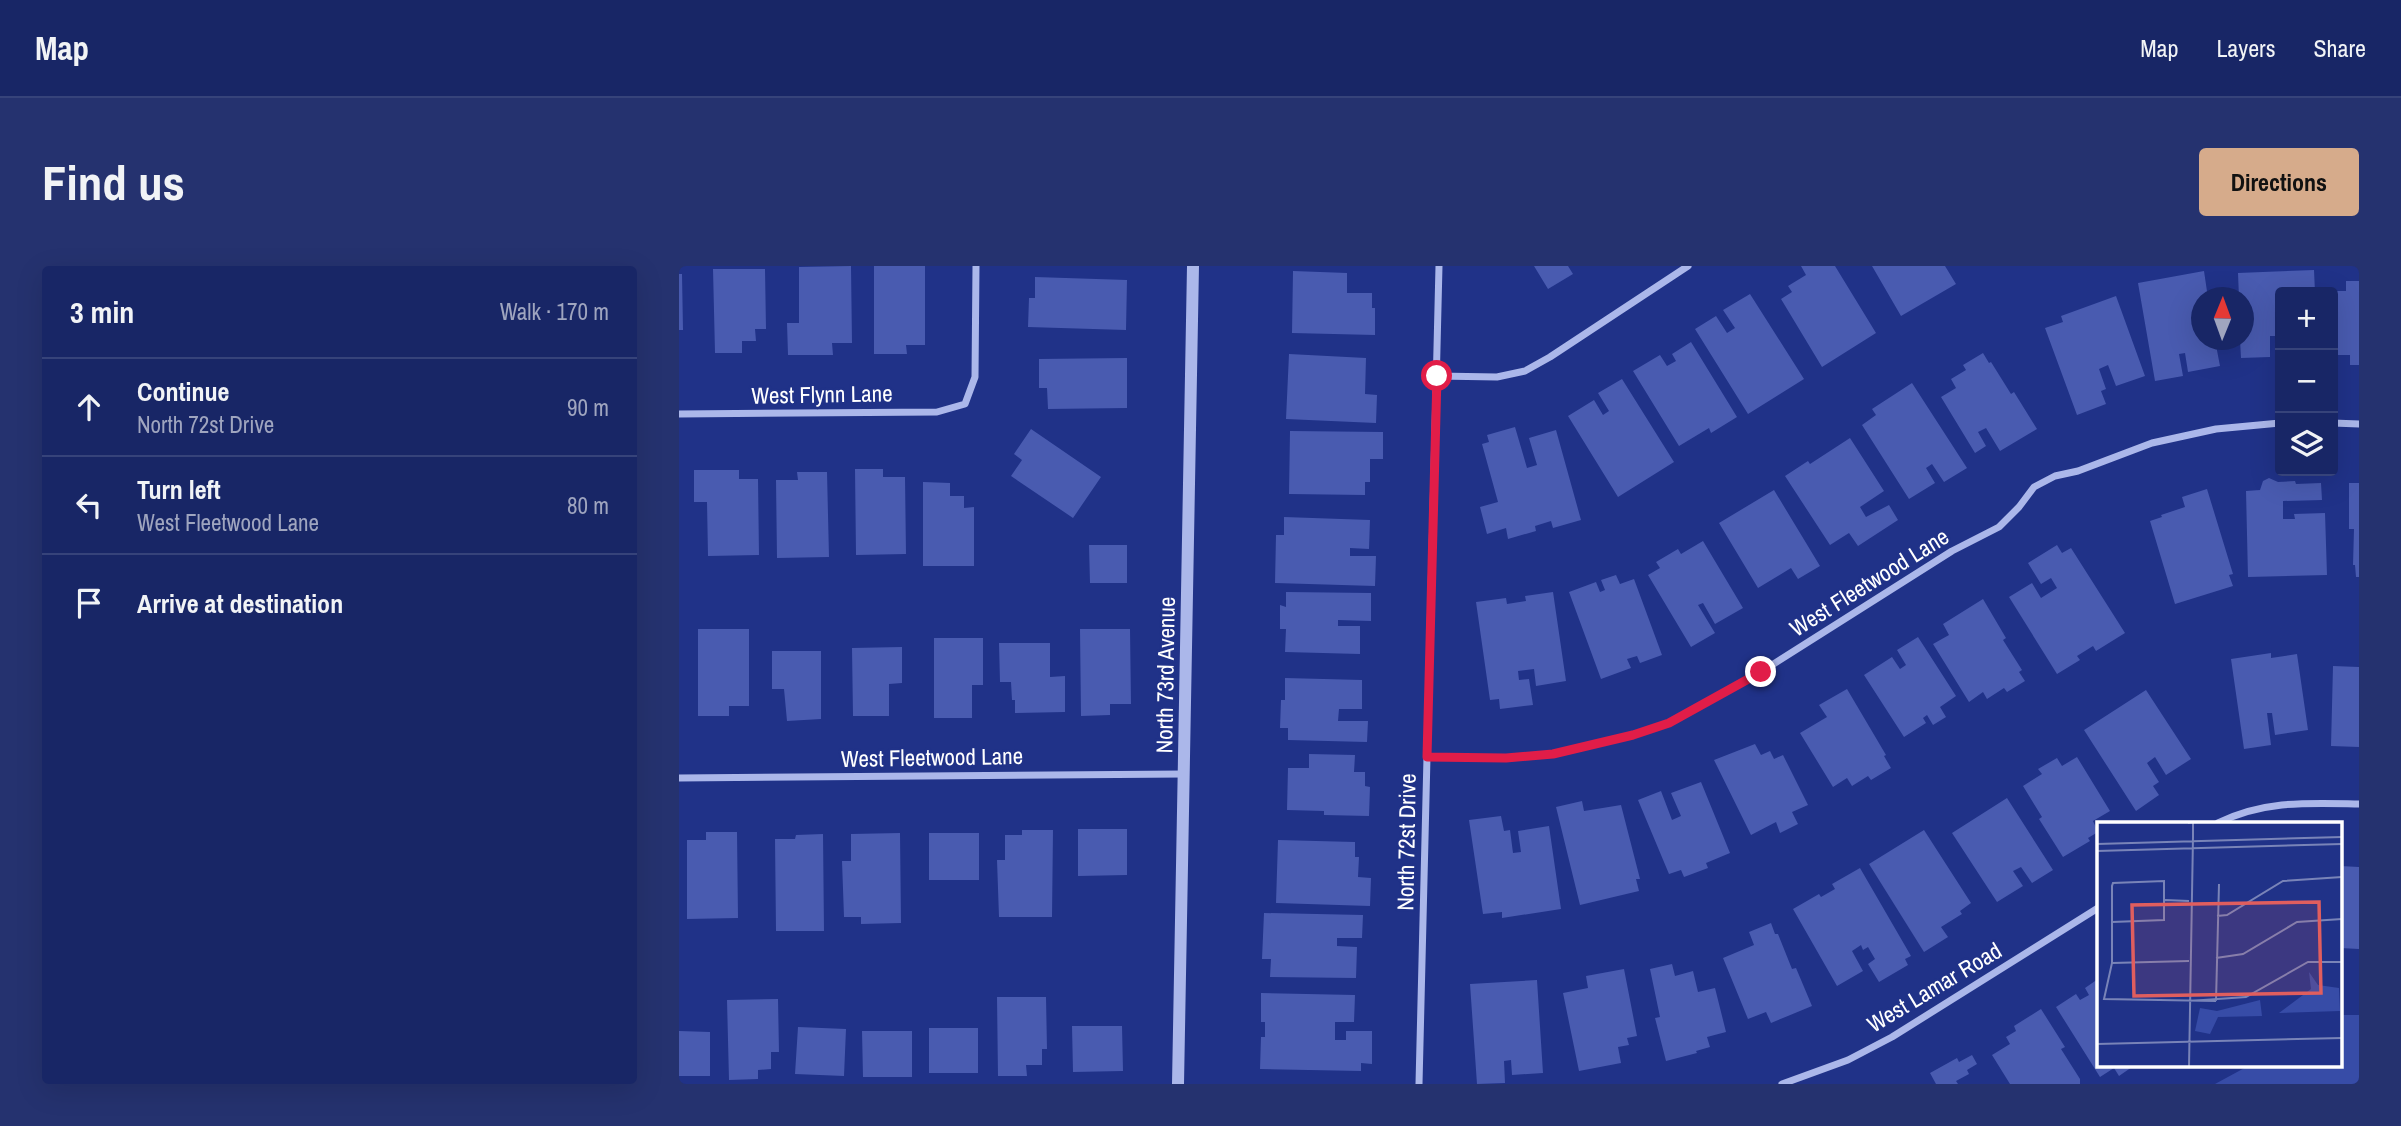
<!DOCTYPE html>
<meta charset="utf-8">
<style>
body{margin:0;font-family:"Archivo Narrow",sans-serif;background:#25326f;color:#f1f3f6}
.controls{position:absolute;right:21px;top:21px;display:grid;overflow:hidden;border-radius:7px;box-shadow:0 7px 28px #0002}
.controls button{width:63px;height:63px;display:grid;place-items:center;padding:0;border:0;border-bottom:2px solid #36437a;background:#182666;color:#f1f3f6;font:35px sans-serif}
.compass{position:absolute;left:1512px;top:21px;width:63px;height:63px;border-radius:50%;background:#182666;box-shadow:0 7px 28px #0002;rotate:1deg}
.stop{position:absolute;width:21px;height:21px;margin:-16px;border:5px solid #e11d48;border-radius:50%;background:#fff}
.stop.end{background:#e11d48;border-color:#fff;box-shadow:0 2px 7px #0008}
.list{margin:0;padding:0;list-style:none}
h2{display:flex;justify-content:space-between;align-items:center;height:91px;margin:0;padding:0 28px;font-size:30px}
h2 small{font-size:23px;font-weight:400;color:#9fa5bf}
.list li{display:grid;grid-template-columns:46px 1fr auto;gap:21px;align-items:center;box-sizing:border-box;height:98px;padding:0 28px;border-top:2px solid #36437a}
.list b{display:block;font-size:26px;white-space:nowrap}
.list p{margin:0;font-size:23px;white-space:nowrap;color:#9fa5bf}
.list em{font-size:23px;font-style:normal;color:#9fa5bf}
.icon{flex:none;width:38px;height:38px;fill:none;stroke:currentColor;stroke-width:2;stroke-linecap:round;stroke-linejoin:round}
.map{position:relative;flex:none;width:1680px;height:818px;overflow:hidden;border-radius:7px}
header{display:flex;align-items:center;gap:42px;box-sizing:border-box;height:98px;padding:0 35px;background:#182666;border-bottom:2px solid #36437a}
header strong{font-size:33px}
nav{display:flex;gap:38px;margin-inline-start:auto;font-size:24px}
.intro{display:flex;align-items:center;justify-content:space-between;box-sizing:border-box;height:168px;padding:0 42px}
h1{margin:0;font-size:49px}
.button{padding:18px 32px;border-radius:7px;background:#d6ab8b;color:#111;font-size:24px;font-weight:700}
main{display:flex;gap:42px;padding:0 42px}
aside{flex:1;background:#182666;border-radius:7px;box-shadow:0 7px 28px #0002}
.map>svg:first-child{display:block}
.green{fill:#374ca7}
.building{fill:#495bb0}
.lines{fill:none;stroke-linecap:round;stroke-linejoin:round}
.minor{stroke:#abb7ea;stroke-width:7}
.tertiary{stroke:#abb7ea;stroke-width:12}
.route{stroke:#e11d48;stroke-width:9}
.labels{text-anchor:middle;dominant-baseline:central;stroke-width:5;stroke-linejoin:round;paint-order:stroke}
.street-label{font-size:23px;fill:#fff;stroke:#203288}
.inset-road{fill:none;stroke:#7984b8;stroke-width:2}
.view{fill:#e05e5e;fill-opacity:0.15;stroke:#e05e5e;stroke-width:3.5}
.inset-edge{fill:none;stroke:#fff;stroke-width:3.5}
</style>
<header>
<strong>Map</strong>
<nav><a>Map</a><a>Layers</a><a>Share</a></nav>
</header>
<div class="intro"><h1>Find us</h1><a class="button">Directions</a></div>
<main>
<aside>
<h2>3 min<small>Walk · 170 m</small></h2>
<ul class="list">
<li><svg class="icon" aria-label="ahead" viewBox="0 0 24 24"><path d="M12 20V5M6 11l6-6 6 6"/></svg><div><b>Continue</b><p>North 72st Drive</p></div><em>90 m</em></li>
<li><svg class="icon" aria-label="left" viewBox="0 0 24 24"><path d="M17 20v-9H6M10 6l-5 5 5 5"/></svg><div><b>Turn left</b><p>West Fleetwood Lane</p></div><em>80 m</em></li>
<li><svg class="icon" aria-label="arrive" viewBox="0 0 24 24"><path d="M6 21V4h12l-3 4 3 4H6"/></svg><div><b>Arrive at destination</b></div></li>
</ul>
</aside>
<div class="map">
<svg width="1680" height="818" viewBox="0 0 1680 818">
<rect width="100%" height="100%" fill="#203288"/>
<!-- green -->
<path class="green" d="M1661,749h19v69h-144l35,-19h90z"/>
<!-- building -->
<path class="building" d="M172,0l1,77h-20l1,12h-45l-1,-32h12v-56z
M195,0h51v79h-19l1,9h-33z
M855,0h34l5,8 -25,15z
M1122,0h34l41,67 -54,34 -41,-68 11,-7 -4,-6 18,-11z
M1193,0h73l11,18 -55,32z
M34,3h52l1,60h-11l1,12h-14v12h-27z
M1635,4l1,22h-35v44h-10v21l-29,1 -1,-18h3v-42h-4l-1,-25z
M614,5l54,2v20h25v15h3v27l-83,-2z
M1525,5l4,27h-7v42h14l5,26 -32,6 -3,-19 -6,1 4,22 -28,5 -17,-98z
M0,8h3l1,56h-4z
M356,11l92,3 -1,50 -98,-3 1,-29h6z
M1667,15h13v84h-9v-10h-17v-64h13z
M1071,28l54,85 -56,35 -53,-85 21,-13 11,17 8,-5 -12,-18z
M1437,30l29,80 -29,10 -8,-21 -9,4 7,20 -5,2 5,13 -29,11 -32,-87 18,-6 -2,-6z
M1012,76l46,75 -26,16 -2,-5 -30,18 -46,-75 27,-16 7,11 9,-5 -4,-7z
M1304,87l6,10 2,-1 20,32 3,-2 23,37 -37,22 -14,-23 -8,4 8,14 -11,7 -34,-56 15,-9 -5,-9 15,-9 -3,-5z
M610,88l77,4 -1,36 12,1 -1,28 -90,-4z
M448,92v50l-79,1 -1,-21h-8v-29z
M943,113l52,83 -56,35 -50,-81 26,-16 9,15 6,-4 -11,-18z
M1233,117l55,85 -23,14 -12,-18 -6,4 9,15 -26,16 -47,-74 14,-10 -4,-6z
M836,161l12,41 10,-3 -8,-27 27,-8 25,90 -28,8 -2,-7 -16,5 1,5 -28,8 -2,-11 -19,6 -7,-27 18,-5 -16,-58 7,-2 -2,-7z
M352,163l70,48 -28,41 -62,-42 11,-16 -8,-6z
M611,165l93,1v27h-13v23h-5v13l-76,-1z
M1171,172l34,53 -24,16 6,10 23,-12 9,15 -40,26 -9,-13 -19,12 -45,-69 23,-15 2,3z
M176,203h28v8h22l1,77 -50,1z
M15,204h45v9h19l1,76 -51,1 -1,-54h-13z
M118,206h30l2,85 -52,1 -1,-78h22z
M1590,212l9,4 17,-1 1,3 25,-1 1,17 -39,1v18h12l-1,-5 31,-1 2,62 -79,2 -2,-86 14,-1 3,-9z
M244,216l27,1v13h14v12l10,-1v59h-51z
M1670,217h10v94h-3l-1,-12h-2l1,-36h-5z
M1528,223l26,85 -4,1 4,11 -58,18 -25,-83 12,-4 -1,-2 24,-8 -3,-10z
M1095,224l46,76 -22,13 -7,-11 -33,20 -39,-65z
M605,251l86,3 -1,29 -19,-1v8h26l-1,30 -100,-3 1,-48h8z
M1024,275l40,67 -28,16 -12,-21 -5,2 17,28 -24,14 -43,-72 12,-7 -4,-6 22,-13 3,5z
M410,279h38v38h-37z
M1378,279l5,8 9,-5 54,85 -29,18 -3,-5 -16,10 3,4 -23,14 -48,-77 23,-14 9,15 16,-10 -6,-10 -10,6 -13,-21z
M937,309l4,9 14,-5 28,76 -22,8 -3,-7 -10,3 4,9 -30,11 -32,-87 27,-10 4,10 5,-2 -4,-10z
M607,326l85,1v28l-33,-1v6h22v28l-75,-2 1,-23h-6v-24l6,2z
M874,326l13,89 -30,5 -2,-17 -16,2 1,9 10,-1 4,26 -33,4 -1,-10 -9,1 -14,-98 30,-4 1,6 19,-3 -1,-5z
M1304,333l23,39 -3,2 19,30 -3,2 6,9 -18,11 -3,-4 -17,11 -4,-7 -14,10 -36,-58 16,-9 -6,-11z
M19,363h51v77h-20v10h-31z
M401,363h50l1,75h-21v11l-29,1z
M1239,371l38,59 -16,11 6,10 -13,8 -6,-10 -4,3 3,5 -22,14 -40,-62 28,-18 8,12 6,-4 -9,-15z
M255,372h49v47h-11v33h-38z
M320,377h51v34l15,-1v36l-50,1v-13h-3l-1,-18h-11z
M223,381v36l-13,1v32h-36l-1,-68z
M93,385h49v68l-34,2 -3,-32h-12z
M1592,387v5l26,-4 11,76 -33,5 -3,-22h-5l4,32 -27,4 -13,-90z
M1654,400l26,1v80l-28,-1z
M606,412l77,2v29h-23l-1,12h30l-1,21 -79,-2v-12h-8l1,-28h4z
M1168,423l39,66 -2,1 7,12 -20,12 -3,-4 -16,10 -5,-8 -14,9 -33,-54 27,-16 -8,-12z
M1467,424l45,69 -25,16 -11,-18 -8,6 12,19 -6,4 6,9 -23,16 -52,-81z
M1076,478l6,11 9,-4 4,8 9,-4 25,50 -16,7 6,12 -18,9 -4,-11 -25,13 -37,-75z
M630,488l46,1 -1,17h11v14l5,1 -1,29 -45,-1v-4l-37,-1 1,-42h21z
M1398,491l33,54 -17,10 5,11 -10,6 2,3 -27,16 -24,-38 3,-2 -19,-31 19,-12 -4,-5 19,-11 5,8z
M1022,516l29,71 -24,10 2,5 -24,9 -3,-7 -12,4 -31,-74 23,-9 11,29 9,-4 -10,-23z
M1328,532l46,72 -21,13 -11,-16 -8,4 10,15 -26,16 -45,-69z
M903,535l2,10 37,-6 19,74h-4l3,12 -59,14 -24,-98z
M822,550l3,15 6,-1 3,23 8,-1 -3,-21 31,-5 12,83 -59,9v-6l-19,2 -14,-94z
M399,563h49v46l-49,1z
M343,564h31l-1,87h-53l-2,-57h8v-25h17z
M1245,564l47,73 -11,8 2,3 -21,13 7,10 -24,15 -55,-88z
M27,566h31l1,86 -51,1v-79h19z
M221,567l1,90 -40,1v-7h-17l-2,-56h9v-27z
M250,567h50v47h-50z
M144,568l1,97h-48l-1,-92h20l1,-4z
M599,574l77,2v15h4l-1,20 13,1 -1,28 -94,-3z
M1661,600l19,1v82l-19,-1z
M1181,602l51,88 -6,3 3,6 -29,17 -11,-18 7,-5 -7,-12 -5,3 -2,-5 -9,6 11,20 -26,15 -44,-77 26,-15 2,3 14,-8 -3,-5z
M585,647l99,2 -1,23h-25v8l20,1 -1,31 -86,-1 1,-18h-9z
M1092,657l4,11h3l14,35 4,-1 16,38 -41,17 -5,-11 -18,7 -25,-61 31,-13 -5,-13z
M993,698l3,12 18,-5 5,21 17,-4 11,44 -19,5 3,10 -14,4 1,2 -31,8 -11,-43 5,-1 -10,-48z
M945,703l13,67 -10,2 2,7 -11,2 3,16 -42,8 -16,-78 25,-5 -2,-12z
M1419,713v86h33l1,2 -13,9 -5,-8 -14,9 -44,-70 20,-13 4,6 9,-5 -4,-7z
M858,714l6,93 -31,2 -1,-15 -7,1 1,22 -28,1 -7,-100z
M582,727l94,2 -1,27h-19v18h11v-9h26v33l-11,-1v8l-101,-2 1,-32h4v-15h-4z
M318,731h49l1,52h-5v16h-16l1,11h-29z
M99,733l1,53h-8v17l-13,1v9l-29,1 -2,-80z
M1362,743l24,38 -4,2 19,30v5h-70l-18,-29 18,-11 -4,-7 10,-6 -2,-5z
M393,760h50l1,45 -50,1z
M119,761l48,2 -2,47 -49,-2z
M250,762h49v45h-49z
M0,765l31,1v44h-31z
M183,765h50v46h-49z
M1293,789l5,9 -10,6 2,4 -13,7 2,3h-22l-6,-11 27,-15 2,4z"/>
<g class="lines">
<!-- minor -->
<path class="minor" d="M758,110l60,1 28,-6 25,-14 138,-91
M0,148l258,-2 28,-8 10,-27 1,-111
M1654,157l26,1
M748,491l79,1 48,-4 79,-19 36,-12 92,-51 191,-121 47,-24 20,-20 15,-20 21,-11 23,-5 74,-28 64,-14 64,-6
M0,512l505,-4
M1539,557c46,-23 91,-20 141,-19
M740,818l20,-818
M1103,818l66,-24 44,-23 206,-129"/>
<!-- tertiary -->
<path class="tertiary" d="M499,818l15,-818"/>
</g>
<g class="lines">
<!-- route -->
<path class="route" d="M758,110l-10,381 79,1 47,-4 80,-19 36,-12 92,-51"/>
</g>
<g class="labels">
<!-- street labels -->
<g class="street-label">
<text transform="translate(143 128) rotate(-1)">West Flynn Lane</text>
<text transform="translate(1190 316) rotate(-32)">West Fleetwood Lane</text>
<text transform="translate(486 409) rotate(-89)">North 73rd Avenue</text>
<text transform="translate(253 491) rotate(-1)">West Fleetwood Lane</text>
<text transform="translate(727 576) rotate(-89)">North 72st Drive</text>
<text transform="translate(1255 721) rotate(-31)">West Lamar Road</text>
</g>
</g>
<!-- overview -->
<g transform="translate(1418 556)">
<rect width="245" height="245" fill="#203288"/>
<path d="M212,150l9,13 21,3 1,23 -61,2 32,-24zM163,178l2,16 -44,1 -8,17 -15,-3 5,-23 17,3z" fill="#374ca7"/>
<path class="inset-road" d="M91,1l5,-1v15l-4,230M0,22l245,-7M0,29l245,-7M68,78l24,1M120,94l10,-1 56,-34 59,-4M15,100l52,-2v-39l-51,2 -1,3v77l-8,36 112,2M119,136l27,-4 54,-32 45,-3M15,141l77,-2M92,179l57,-4 62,-35h34M119,179l3,-117M0,222l245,-6"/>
<path class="view" d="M222,80l2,91 -187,3 -2,-91z"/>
<rect width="245" height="245" class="inset-edge"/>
</g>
</svg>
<div class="controls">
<button>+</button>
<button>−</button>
<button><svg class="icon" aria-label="layers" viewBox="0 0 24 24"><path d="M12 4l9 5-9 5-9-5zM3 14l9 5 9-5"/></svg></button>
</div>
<svg class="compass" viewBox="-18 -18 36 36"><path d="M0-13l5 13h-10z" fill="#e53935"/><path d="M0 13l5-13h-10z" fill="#9fa5bf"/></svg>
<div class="stop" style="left:758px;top:110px"></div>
<div class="stop end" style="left:1082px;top:406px"></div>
</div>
</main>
